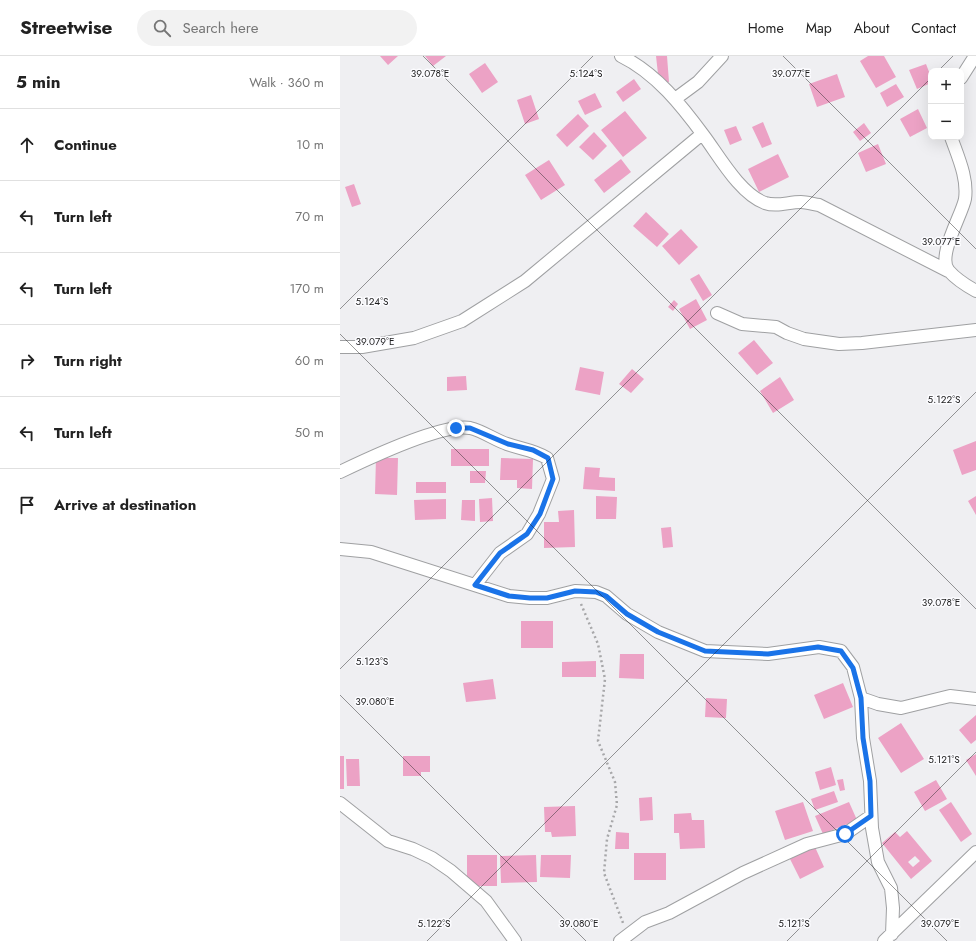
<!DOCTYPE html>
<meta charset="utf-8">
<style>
body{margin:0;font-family:Jost,sans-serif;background:#f2f2f2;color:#222}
.controls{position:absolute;right:12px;top:12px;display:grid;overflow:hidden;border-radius:8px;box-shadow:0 4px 16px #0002}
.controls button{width:36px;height:36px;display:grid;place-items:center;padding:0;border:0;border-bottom:1px solid #e0e0e0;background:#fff;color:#222;font:20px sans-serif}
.stop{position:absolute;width:12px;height:12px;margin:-9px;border:3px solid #1a73e8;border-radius:50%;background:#fff}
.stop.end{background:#1a73e8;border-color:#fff;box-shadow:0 1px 4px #0008}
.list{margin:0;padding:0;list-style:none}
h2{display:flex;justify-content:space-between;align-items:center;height:52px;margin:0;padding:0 16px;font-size:17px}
h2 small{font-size:13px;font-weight:400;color:#767676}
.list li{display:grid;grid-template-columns:26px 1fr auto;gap:12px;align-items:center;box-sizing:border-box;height:72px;padding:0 16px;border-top:1px solid #e0e0e0}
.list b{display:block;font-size:15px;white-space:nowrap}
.list em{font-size:13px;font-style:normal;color:#767676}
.icon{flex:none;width:22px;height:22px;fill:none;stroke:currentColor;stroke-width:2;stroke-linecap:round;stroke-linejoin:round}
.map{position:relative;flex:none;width:636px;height:885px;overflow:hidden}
header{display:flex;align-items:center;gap:24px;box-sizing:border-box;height:56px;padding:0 20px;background:#fff;border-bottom:1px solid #e0e0e0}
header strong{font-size:19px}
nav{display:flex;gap:22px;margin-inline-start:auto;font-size:14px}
.search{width:280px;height:36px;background:#f2f2f2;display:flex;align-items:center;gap:10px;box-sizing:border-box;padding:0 14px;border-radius:22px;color:#767676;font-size:15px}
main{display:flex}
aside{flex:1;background:#fff}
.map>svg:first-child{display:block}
.building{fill:#eca2c5;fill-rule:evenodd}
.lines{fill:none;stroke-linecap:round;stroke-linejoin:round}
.street-casing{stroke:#9fa0a2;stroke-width:14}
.path{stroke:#a7a7a9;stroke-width:2.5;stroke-dasharray:2 3;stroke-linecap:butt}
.street{stroke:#fff;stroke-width:12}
.route{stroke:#1a73e8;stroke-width:5}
.ticks{fill:none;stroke:#1e1e1f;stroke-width:1;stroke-opacity:0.45}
.ticks-label{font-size:10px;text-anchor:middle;fill:#1e1e1f;stroke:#fcfcff;stroke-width:3;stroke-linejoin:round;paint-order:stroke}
</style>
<header>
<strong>Streetwise</strong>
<div class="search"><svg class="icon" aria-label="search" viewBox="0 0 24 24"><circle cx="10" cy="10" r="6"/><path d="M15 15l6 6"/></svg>Search here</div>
<nav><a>Home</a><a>Map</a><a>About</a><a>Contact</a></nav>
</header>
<main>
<aside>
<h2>5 min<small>Walk · 360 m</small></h2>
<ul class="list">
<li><svg class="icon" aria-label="ahead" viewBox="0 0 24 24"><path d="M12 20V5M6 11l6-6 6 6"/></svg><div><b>Continue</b></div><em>10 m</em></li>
<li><svg class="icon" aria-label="left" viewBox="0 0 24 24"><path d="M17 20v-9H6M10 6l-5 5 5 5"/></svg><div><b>Turn left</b></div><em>70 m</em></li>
<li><svg class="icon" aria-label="left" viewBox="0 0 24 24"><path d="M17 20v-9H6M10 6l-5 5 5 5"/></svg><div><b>Turn left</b></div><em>170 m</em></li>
<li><svg class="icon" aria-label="right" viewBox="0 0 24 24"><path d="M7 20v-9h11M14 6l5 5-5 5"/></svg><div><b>Turn right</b></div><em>60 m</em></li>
<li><svg class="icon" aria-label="left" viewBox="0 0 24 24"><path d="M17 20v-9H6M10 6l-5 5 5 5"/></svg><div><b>Turn left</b></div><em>50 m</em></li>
<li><svg class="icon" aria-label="arrive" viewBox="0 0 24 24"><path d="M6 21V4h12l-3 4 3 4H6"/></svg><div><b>Arrive at destination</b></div></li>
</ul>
</aside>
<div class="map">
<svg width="636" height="885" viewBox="0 0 636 885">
<rect width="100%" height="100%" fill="#efeff2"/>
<!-- building -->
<path class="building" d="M40,0h18l-10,9z
M85,0h21l-13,10z
M316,0h11l2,26 -10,1z
M528,0h16l12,21 -20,11 -16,-27z
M145,7l13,19 -16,11 -13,-19z
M586,8l5,13v6l-14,6 -8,-19z
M497,18l8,23 -28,10 -8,-23z
M294,23l7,10 -18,13 -7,-10z
M556,28l8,13 -17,10 -7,-14z
M255,37l7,14 -17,8 -7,-14z
M191,39l8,24 -14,5 -8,-24z
M578,53l9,19 -17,9 -10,-18z
M285,55l22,27 -24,19 -22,-27z
M238,58l11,12 -22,21 -11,-12z
M423,66l9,22 -10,4 -10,-21z
M524,67l7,10 -11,8 -7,-9z
M396,70l6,14 -12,5 -6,-15z
M254,76l13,14 -14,14 -14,-13z
M538,88l8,20 -20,8 -8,-19z
M438,98l11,23 -30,15 -11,-23z
M281,103l10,13 -27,21 -10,-13z
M209,104l16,25 -24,15 -16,-25z
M14,128l7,20 -9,3 -7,-20z
M306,156l23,22 -12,13 -24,-21z
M341,173l17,18 -19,18 -17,-19z
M359,218l13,21 -9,6 -13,-22z
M356,243l11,21 -17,9 -11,-20z
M334,244l4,4 -5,7 -5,-4z
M414,284l19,23 -16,12 -19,-22z
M240,311l24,5 -4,23 -25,-5z
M292,313l12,10 -13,14 -12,-9z
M126,320l1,14 -20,1v-14z
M440,321l14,23 -21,13 -13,-22z
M636,385v29l-14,5 -9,-25z
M111,393h38v17h-38z
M36,402h22l-1,37 -22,-1z
M161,402l32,1 -1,30 -15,-1v-8h-17z
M245,411l15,1 -1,9 16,1v13l-32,-2z
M130,415h16l-1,12h-15z
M76,426h30v11h-30z
M256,440l21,1 -1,22h-20z
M636,440v19l-8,-14z
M152,442l1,23 -13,1 -1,-23z
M106,443v20l-31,1 -1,-20z
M122,444h13v21l-14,-1z
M234,454l1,37 -31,1v-26h15l-1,-11z
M331,471l2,20 -10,1 -2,-20z
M181,565h32v27h-32z
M280,598h24v25l-25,-1z
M256,605v16h-34v-15z
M153,623l3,20 -30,3 -3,-19z
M503,627l10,24 -29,12 -10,-24z
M366,642l21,1 -1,19 -21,-1z
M636,659v25l-5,4 -12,-14z
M561,667l23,36 -23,14 -23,-35z
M636,698v22l-10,-16z
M0,700h4v33h-4z
M63,700h27v16h-9v4h-18z
M6,703h13l1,27h-13z
M491,711l5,18 -16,5 -5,-18z
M503,723l2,11 -5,1 -3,-11z
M596,724l11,19 -22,12 -11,-19z
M494,735l4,11 -23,8 -4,-11z
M312,741l1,23 -13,1 -1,-23z
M463,746l10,29 -28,9 -10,-29z
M509,746l8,18 -34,14 -8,-18z
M611,746l21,32 -11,8 -22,-32z
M235,750l1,30 -24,1 -1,-5h-6l-1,-25z
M351,757l1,7h12l1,28 -25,1 -1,-16h-5v-19z
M567,775l25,30 -21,18 -29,-36 13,-11 5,5zM575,800l5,5 -7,6 -5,-5z
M276,776l13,1v16h-14z
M475,791l9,20 -24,12 -10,-20z
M294,797h32v27h-32z
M127,799h30v31h-30z
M196,799l1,27 -36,1 -1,-27z
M201,799h30l-1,23 -30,-1z"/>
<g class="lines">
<!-- street casing -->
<g class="street-casing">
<path id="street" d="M281,0c35,17 61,50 83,80 15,20 36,58 61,67 12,4 23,-1 36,-1 5,0 12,2 18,3l129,66
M621,22l14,-22
M335,43l23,-17 24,-26
M611,81c7,20 17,41 14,62 -3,16 -29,58 -16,72 7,8 18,15 27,20
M377,257l25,11 34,3 11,6 17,6 35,5 23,-1 114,-13
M0,291h22l52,-9 48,-17 63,-40 177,-147
M0,416c27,-13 103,-49 130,-44 13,3 25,12 37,16 17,6 24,5 40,14l6,21 -14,35 -12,20 -27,19 -25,32
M0,493l31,3 138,44 21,2h17l28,-7 21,1 10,4 21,18 31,18 47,19 63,3 51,-7 22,4 12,16 8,31 17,6 23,4 49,-12 26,3
M521,642l2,40 7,43 2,47 6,34 13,26 2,20 -1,26
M0,747l48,38 25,8 19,9 19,13 35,30 29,40
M280,885l25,-19 24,-9 74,-40 64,-29 38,-10 26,-18
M544,885l92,-89"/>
</g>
<!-- path -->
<path class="path" d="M241,548l17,40 7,35 -7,62 17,41 2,23 -10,34 -3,34 19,50"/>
<!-- street -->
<use href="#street" class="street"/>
</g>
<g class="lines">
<!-- route -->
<path class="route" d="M116,372h14l38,16 25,6 15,8 5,21 -13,35 -13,20 -27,19 -25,32 34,11 21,2h17l28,-7 21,1 10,4 21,18 31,18 47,19 63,3 50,-7 23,4 12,17 8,30 2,40 7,43 1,35 -26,18"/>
</g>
<!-- ticks -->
<path class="ticks" d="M83,0l553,553M443,0l193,193M598,15l15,-15M0,253l253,-253M0,278l607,607M0,613l591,-591M0,639l246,246M87,885l549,-549M447,885l189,-189"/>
<g class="ticks-label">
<text x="90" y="21">39.078°E</text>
<text x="246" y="21">5.124°S</text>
<text x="451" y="21">39.077°E</text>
<text x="601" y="189">39.077°E</text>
<text x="32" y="249">5.124°S</text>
<text x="35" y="289">39.079°E</text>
<text x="604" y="347">5.122°S</text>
<text x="601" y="550">39.078°E</text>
<text x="32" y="609">5.123°S</text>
<text x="35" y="649">39.080°E</text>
<text x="604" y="707">5.121°S</text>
<text x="454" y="871">5.121°S</text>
<text x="94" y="871">5.122°S</text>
<text x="239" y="871">39.080°E</text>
<text x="600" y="871">39.079°E</text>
</g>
</svg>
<div class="controls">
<button>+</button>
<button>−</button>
</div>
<div class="stop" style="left:505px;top:778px"></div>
<div class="stop end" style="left:116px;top:372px"></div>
</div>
</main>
